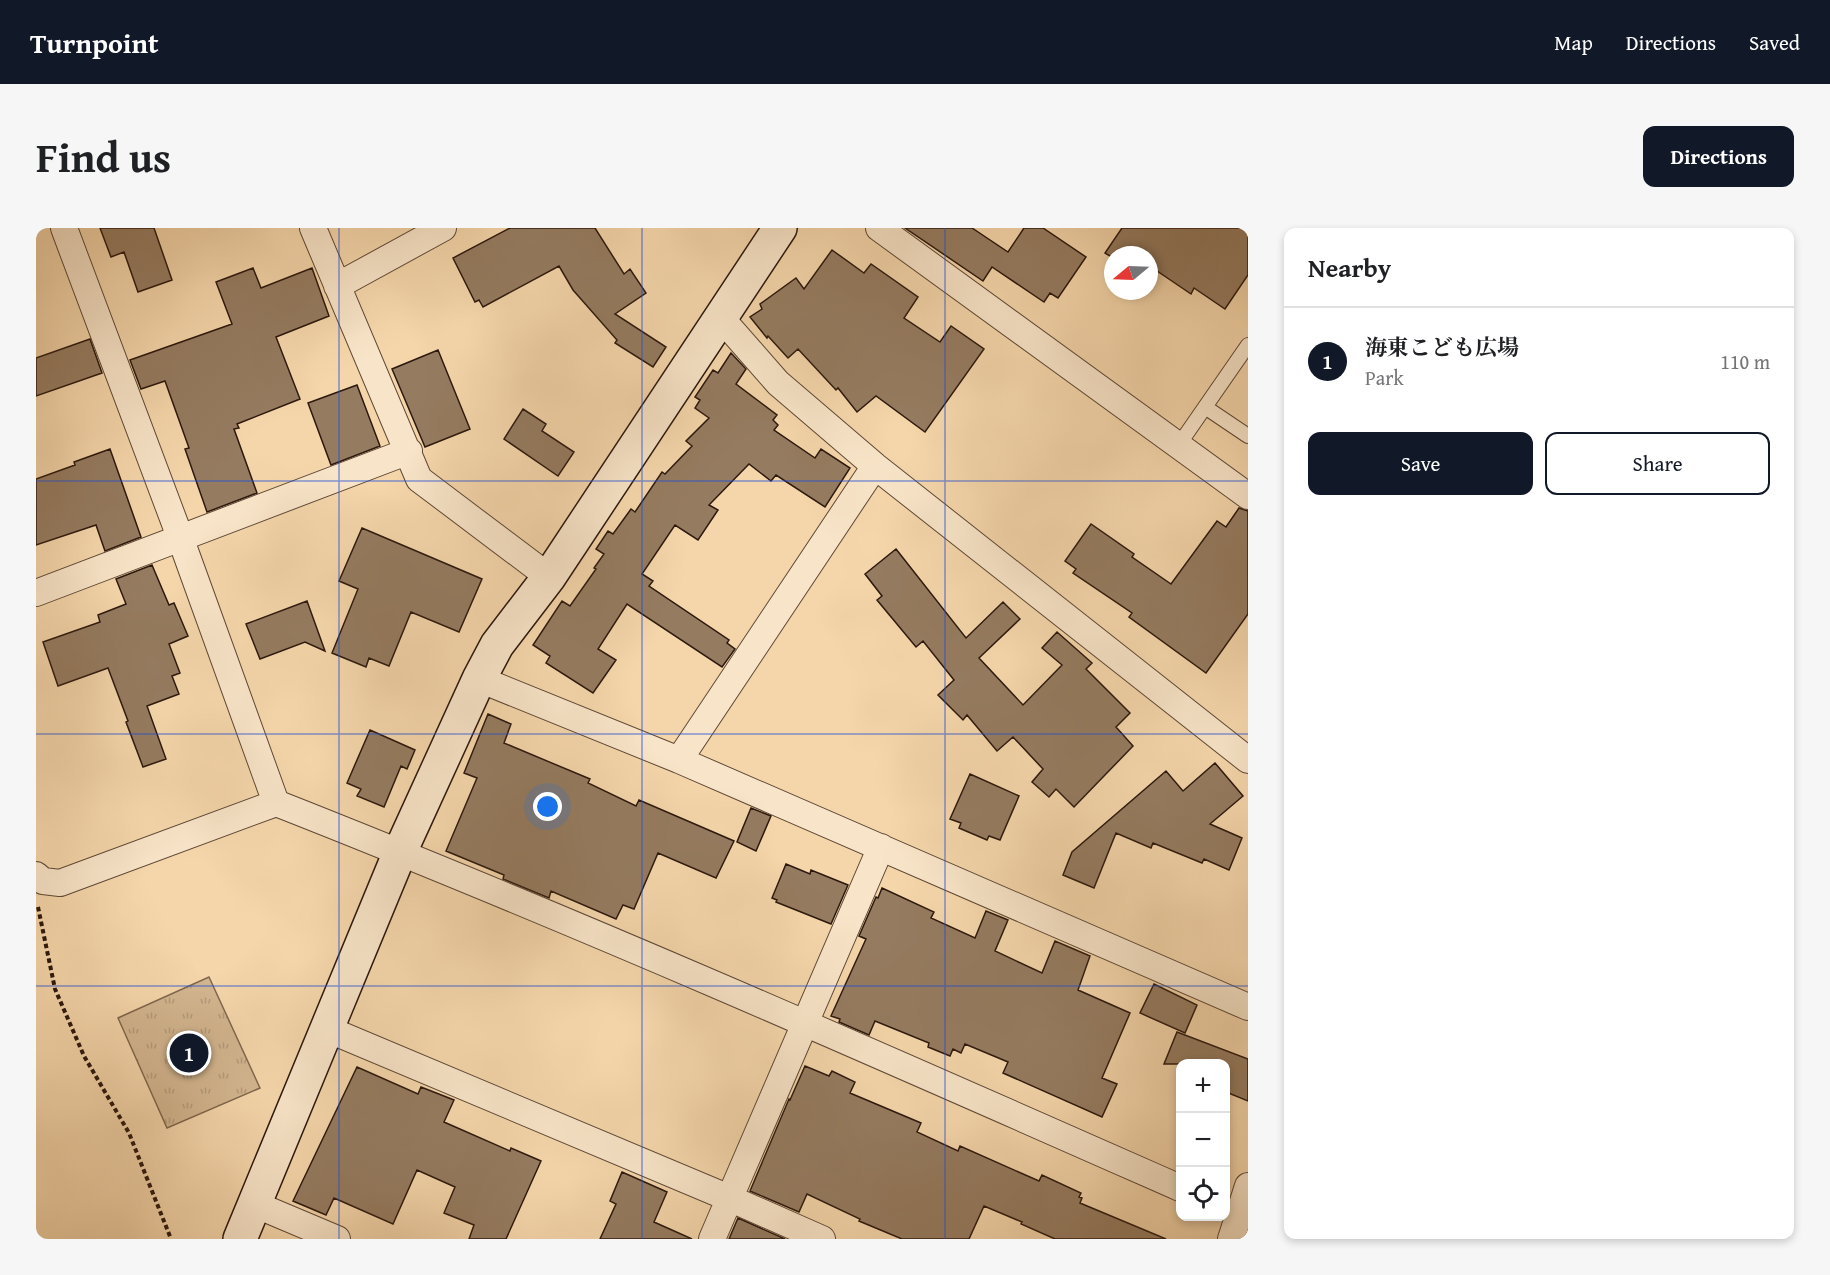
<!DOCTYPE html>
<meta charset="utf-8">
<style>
body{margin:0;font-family:"Gentium Book Plus","Noto Serif JP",serif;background:#f6f6f6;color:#202124}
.controls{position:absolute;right:18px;bottom:18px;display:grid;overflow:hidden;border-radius:12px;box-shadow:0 3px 9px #0003}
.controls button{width:54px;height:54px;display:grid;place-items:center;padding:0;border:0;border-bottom:2px solid #e0e0e0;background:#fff;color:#202124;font:30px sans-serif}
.compass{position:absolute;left:1068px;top:18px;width:54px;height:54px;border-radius:50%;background:#fff;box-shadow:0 3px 9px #0003;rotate:251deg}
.you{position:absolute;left:512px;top:579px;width:21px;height:21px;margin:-15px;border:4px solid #fff;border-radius:50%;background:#1a73e8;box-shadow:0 0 0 9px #1a73e833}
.badge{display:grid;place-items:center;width:39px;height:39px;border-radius:50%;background:#111827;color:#fff;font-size:20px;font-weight:700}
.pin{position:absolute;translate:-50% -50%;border:3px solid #fff;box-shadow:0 2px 6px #0006}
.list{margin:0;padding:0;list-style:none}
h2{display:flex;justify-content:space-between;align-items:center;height:78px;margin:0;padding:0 24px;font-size:26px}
h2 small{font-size:20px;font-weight:400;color:#757577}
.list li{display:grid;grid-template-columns:39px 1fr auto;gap:18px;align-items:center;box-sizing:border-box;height:108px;padding:0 24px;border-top:2px solid #e0e0e0}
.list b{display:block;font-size:22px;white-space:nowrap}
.list p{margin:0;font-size:20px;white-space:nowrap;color:#757577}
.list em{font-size:20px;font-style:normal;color:#757577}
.actions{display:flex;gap:12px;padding:18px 24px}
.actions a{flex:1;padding:14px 0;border:2px solid #111827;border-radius:12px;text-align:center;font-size:21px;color:#111827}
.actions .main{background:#111827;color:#fff}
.icon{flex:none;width:33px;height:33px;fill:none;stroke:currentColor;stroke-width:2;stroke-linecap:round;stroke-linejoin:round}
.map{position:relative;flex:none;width:1212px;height:1011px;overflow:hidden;border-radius:12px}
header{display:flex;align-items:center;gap:36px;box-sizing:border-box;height:84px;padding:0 30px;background:#111827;color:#fff}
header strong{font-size:28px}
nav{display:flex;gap:33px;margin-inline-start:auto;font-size:21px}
.intro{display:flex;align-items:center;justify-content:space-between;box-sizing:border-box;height:144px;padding:0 36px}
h1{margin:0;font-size:42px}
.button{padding:15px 27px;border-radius:12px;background:#111827;color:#fff;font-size:21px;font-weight:700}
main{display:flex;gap:36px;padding:0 36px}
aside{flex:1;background:#fff;border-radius:12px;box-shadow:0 3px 9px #0003}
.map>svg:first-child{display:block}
.park{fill:url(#park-tufts);stroke:#80674f;stroke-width:1.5}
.building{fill:#957b60;stroke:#2c180e;stroke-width:1.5}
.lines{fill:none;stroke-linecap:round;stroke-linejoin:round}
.lane-casing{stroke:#5e4835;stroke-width:16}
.street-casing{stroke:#5e4835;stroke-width:28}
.secondary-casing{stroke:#2c180e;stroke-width:36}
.path{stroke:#2c180e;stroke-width:4;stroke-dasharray:4.5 3;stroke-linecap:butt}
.lane{stroke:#f8e4c8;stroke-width:14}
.street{stroke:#f8e4c8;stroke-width:26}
.secondary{stroke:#f8e4c8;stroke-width:33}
.grid{fill:none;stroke:#1d4ed8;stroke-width:1.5;stroke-opacity:0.55}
</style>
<header>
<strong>Turnpoint</strong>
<nav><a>Map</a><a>Directions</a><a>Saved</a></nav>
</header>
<div class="intro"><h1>Find us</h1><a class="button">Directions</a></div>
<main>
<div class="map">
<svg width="1212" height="1011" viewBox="0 0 1212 1011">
<defs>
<pattern id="park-tufts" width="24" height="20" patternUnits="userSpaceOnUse" patternTransform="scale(1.5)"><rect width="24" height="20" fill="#d3b690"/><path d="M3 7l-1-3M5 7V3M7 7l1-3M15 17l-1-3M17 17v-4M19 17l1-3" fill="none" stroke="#b59c7b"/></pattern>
</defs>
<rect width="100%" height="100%" fill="#f5d6ab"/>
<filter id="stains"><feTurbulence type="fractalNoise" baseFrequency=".00333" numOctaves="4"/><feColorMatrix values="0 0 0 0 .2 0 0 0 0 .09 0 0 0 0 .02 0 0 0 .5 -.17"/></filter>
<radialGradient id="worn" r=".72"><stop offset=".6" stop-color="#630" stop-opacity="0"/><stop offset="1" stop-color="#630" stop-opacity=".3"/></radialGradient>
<!-- park -->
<path class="park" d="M173,749l51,111 -93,40 -49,-110z"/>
<!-- building -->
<path class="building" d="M64,0h54l18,52 -34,12 -14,-40 -13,5z
M474,0h85l29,46 6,-5 16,24 -31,21 51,33 -13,20 -38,-24 2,-3 -44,-50 -14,-24 -76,41 -4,-7 -4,2 -22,-44z
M869,0h67l36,24 16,-24h19l43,29 -28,41 -8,-5 -6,9 -52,-35 -9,14z
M1086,0h126v47l-23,34 -31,-21 -3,6 -34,-23 -8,11v-27h-36v3l-8,-5z
M796,22l32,23 7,-9 47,33 -14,21 36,24 11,-16 33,23 -59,83 -49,-36 -19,16 -19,-24 -2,2 -38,-41 -10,9 -20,-22 -1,2 -17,-21 12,-8 -2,-5 36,-26 8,11z
M217,40l8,20 51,-20 17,48 -53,21 24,62 -63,25 2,4 -5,1 23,64 -50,19 -22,-63 4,-1 -24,-67 -24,8 -11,-29 102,-36 -16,-42z
M54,111l12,34 -66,23v-38z
M402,122l32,79 -45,18 -33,-78z
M695,125l15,16 -10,15 41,31 -4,5 5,5 -4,5 41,28 6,-9 29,19 -25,39 -49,-32 -5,6 -22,-17 -40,41 9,5 -20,30 -23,-15 -33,49 11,7 -4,5 80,54 -2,3 8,6 -13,18 -95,-63 -29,45 18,11 -23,33 -47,-30 4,-7 -17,-11 29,-44 8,5 26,-37 -2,-1 10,-14 -8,-5 12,-18 5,3 18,-25 4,3 27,-40 3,2 27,-28 -6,-5 23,-23 -14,-10 5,-8 -5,-3 18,-27 5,3z
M321,157l23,61 -49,19 -23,-62z
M487,181l23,15 -4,7 32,21 -16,24 -54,-37z
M74,221l31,88 -36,14 -9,-26 -60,20v-66l39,-14 -1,-3z
M1203,280l9,3v103l-42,59 -77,-56 3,-4 -59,-40 3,-4 -11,-8 26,-37 43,30 -2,3 39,27 46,-63 9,6z
M326,300l120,51 -23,53 -48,-20 -22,54 -20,-8 -3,9 -34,-14 26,-64 -19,-8z
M860,321l70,89 37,-36 17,17 -41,39 44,47 39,-40 -20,-17 15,-16 35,31 -6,6 44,44 -14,14 17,19 -59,61 -18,-18 -7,8 -17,-15 11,-13 -30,-32 -16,14 -30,-36 -4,5 -25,-25 16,-15 -31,-39 -7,6 -39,-47 5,-4 -17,-22z
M116,337l17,40 5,-2 14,33 -19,8 11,29 -8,3 7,18 -32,12 19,53 -23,8 -17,-45 2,-1 -20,-53 -50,18 -15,-44 57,-20 -2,-7 28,-11 -10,-25z
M271,373l18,50 -20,-9 -45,17 -14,-35z
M452,486l23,10 -7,19 86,36 -2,4 48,23 3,-6 95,41 -18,37 -58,-25 -24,56 -11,-4 -7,14 -65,-28 -2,7 -46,-19 1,-4 -58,-24 31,-73 -13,-5z
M334,502l45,20 -8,19 -6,-3 -17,41 -27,-11 4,-7 -14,-6z
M1179,535l28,33 -33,28 32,14 -13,32 -25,-11 -2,4 -49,-20 -2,5 -35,-15 -22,55 -31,-13 9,-23 94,-81 17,20z
M934,546l49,22 -19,44 -11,-4 -2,4 -28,-12 2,-5 -11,-4z
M715,580l20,8 -15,35 -19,-9z
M750,636l24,10 1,-4 37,15 -17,39 -55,-22 1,-2 -5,-2z
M846,660l52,24 -3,6 44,20 11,-27 22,9 -13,31 47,22 13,-32 35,15 -12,34 52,23 -28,65 15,6 -15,33 -99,-44 5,-11 -43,-18 -4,9 -8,-4 -3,7 -22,-9 1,-4 -54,-22 -6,14 -30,-13 1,-3 -9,-3 35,-77 -7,-3 17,-39 2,1z
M1118,756l43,21 -12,28 -45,-20z
M1141,804l71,27v42l-22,-9v-28h-62z
M769,838l24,10 3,-5 23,11 -5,11 71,30 -4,9 41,19 2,-5 79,35 3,-6 39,18 -2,4 3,1 -2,5 86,36h-111l-34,-15 1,-2 -38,-16 -15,33h-67l-43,-18 1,-2 -53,-25 -8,18 -49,-21 39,-92 1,1z
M321,839l61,27 3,-7 33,13 -10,22 66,29 1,-3 30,13 -35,78h-37l5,-14 -30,-12 11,-26 -38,-17 -24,54 -59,-26 -8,17 -33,-14z
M586,944l45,20 -13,30 38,17h-92l16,-35 -6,-3z
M702,990l47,21h-56z"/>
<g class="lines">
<!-- lane casing -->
<g class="lane-casing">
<path id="lane" d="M1169,179l43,29
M1142,218l70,-101"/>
</g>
<!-- street casing -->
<g class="street-casing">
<path id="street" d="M28,0l116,309 96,266
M277,0l106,251 130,98
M843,0l369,268
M301,58l106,-58
M685,90l57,65 97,83 373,294
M0,365l373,-142
M443,451l200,81 569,247
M643,532l196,-294
M0,647l7,6 17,2 216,-80c305,120 605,253 904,385
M291,801l402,169 93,41
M218,976l83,35
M676,1011l169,-392
M1195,1011l17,-53"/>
</g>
<!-- secondary casing -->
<g class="secondary-casing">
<path id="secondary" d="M204,1011l160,-387 79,-173 18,-34 52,-68 231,-349"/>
</g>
<!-- path -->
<path class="path" d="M2,679l17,82 29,67 45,77 42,106"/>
<!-- lane -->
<use href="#lane" class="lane"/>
<!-- street -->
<use href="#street" class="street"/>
<!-- secondary -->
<use href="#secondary" class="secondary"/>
</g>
<!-- grid -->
<path class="grid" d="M303,0v1011M606,0v1011M909,0v1011M0,253h1212M0,506h1212M0,758h1212"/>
<rect width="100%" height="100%" filter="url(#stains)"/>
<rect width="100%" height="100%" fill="url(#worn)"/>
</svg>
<div class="controls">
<button>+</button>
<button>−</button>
<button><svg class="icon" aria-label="locate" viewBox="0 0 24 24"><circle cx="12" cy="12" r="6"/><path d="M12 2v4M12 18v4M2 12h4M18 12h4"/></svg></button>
</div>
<svg class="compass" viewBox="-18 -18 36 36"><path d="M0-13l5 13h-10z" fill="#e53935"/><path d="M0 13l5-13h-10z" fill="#757577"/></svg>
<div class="you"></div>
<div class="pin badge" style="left:153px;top:825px">1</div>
</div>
<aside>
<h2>Nearby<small></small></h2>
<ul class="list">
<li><span class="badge">1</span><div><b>海東こども広場</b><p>Park</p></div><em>110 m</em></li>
</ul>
<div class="actions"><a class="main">Save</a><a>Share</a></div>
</aside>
</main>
